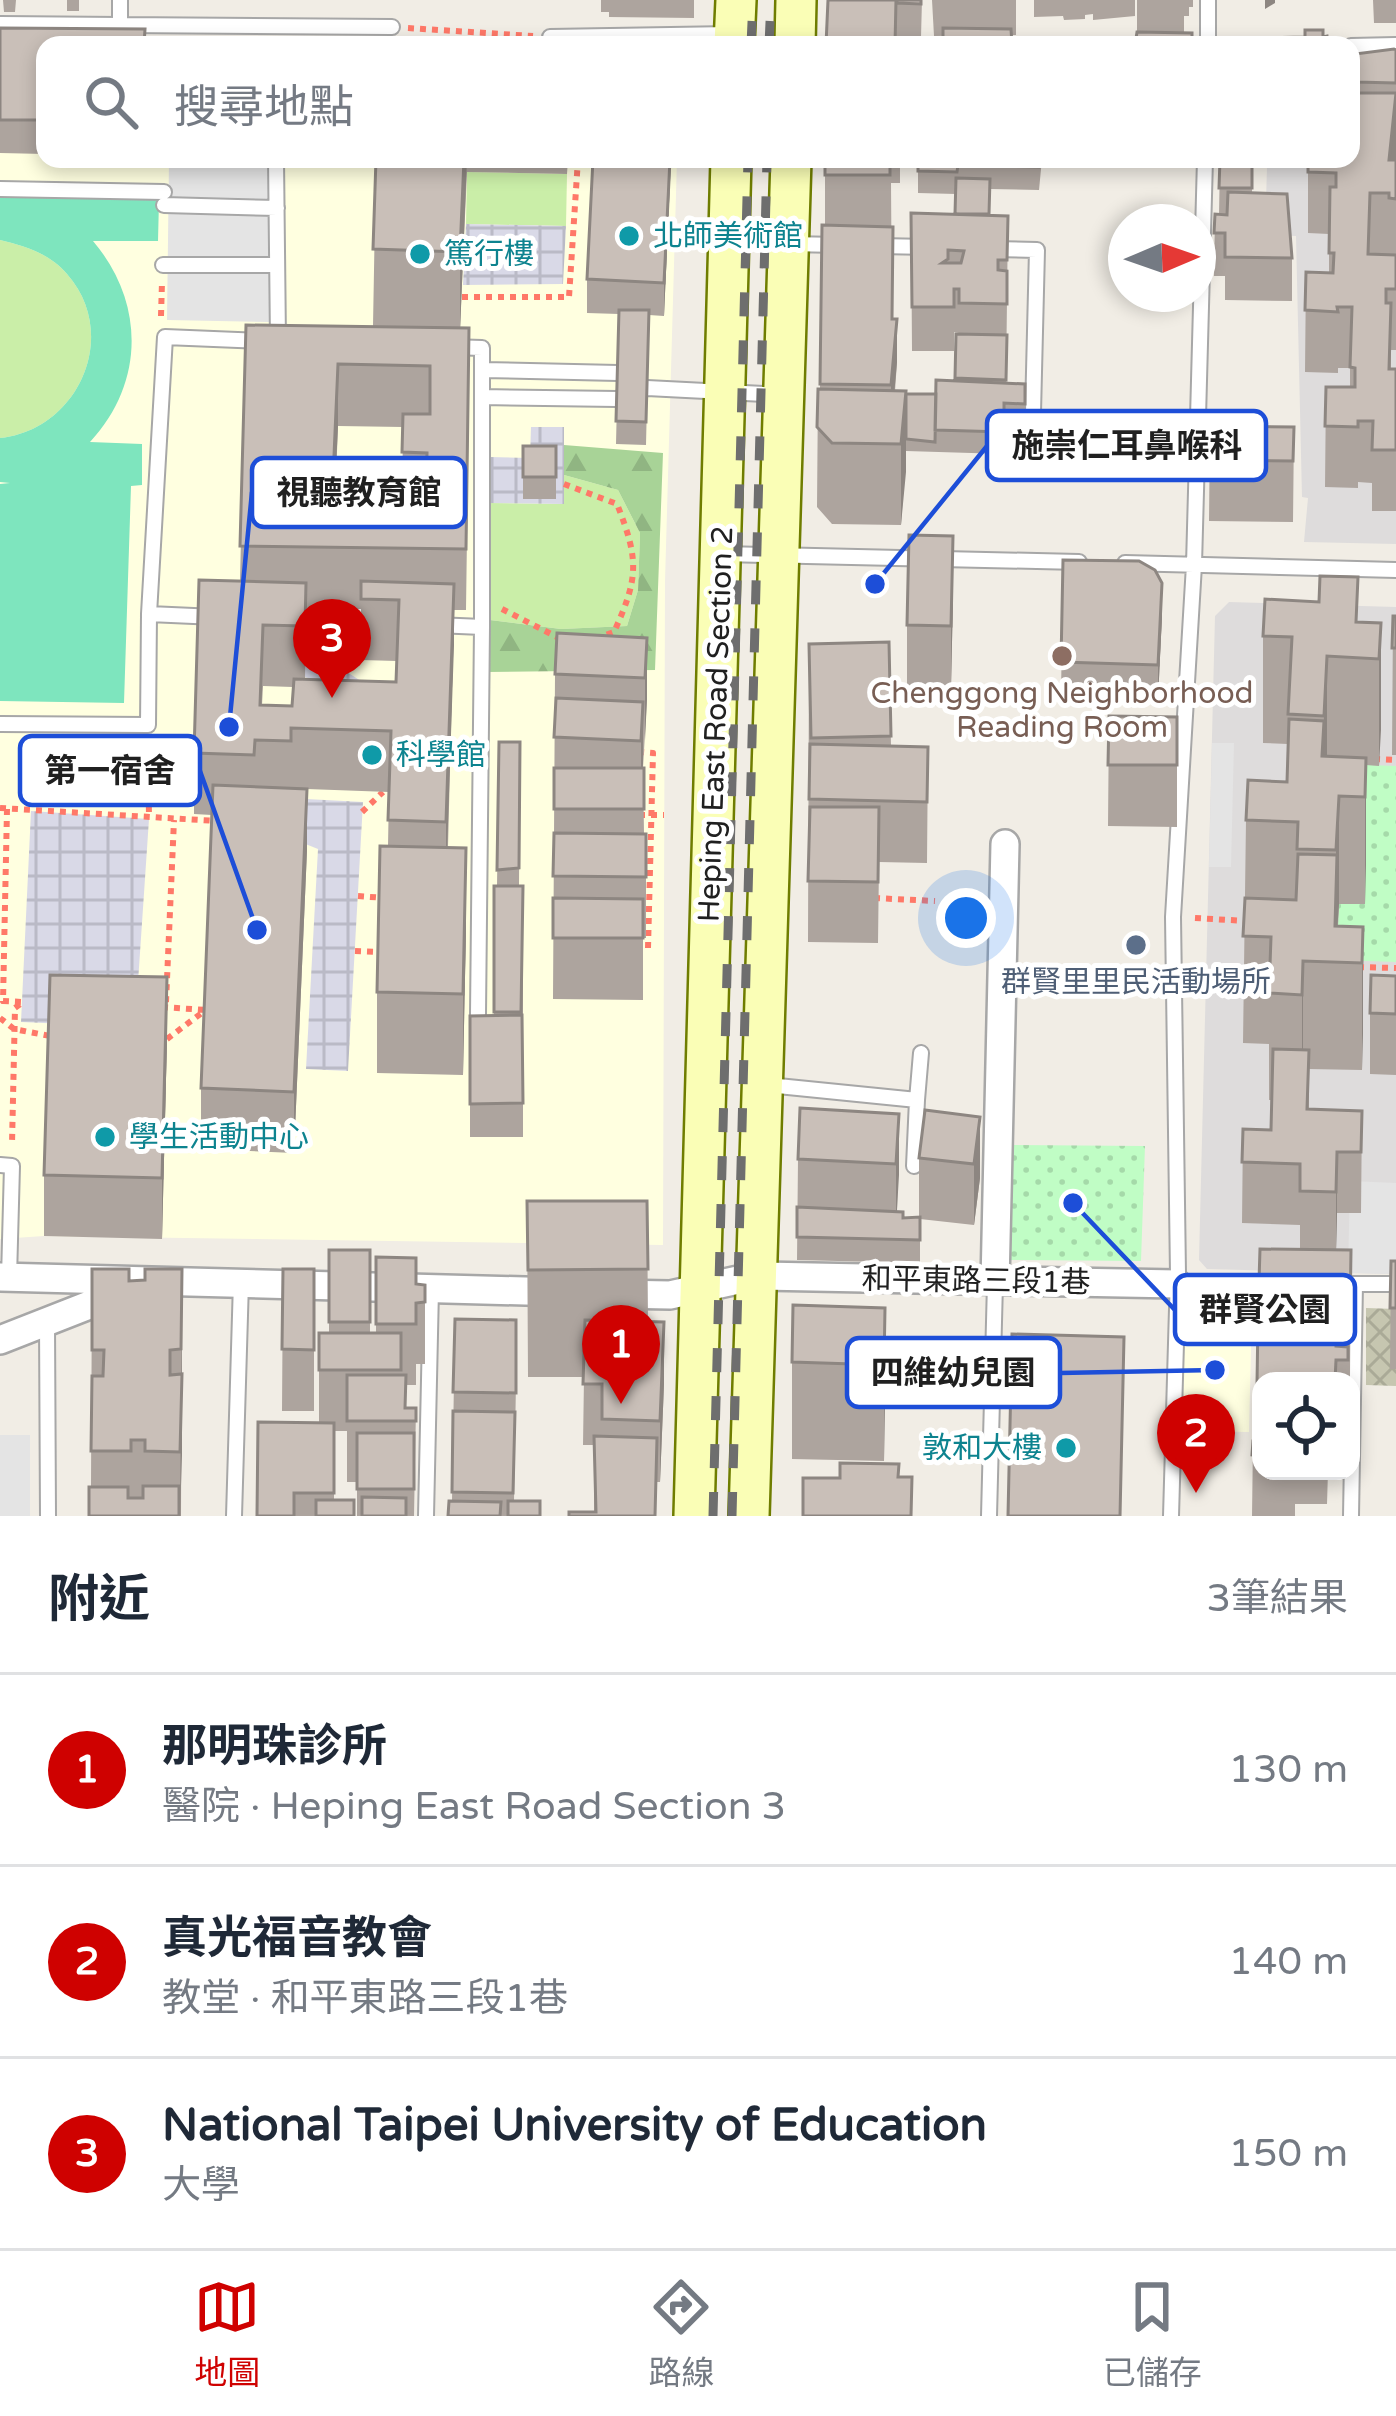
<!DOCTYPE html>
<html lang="zh-TW">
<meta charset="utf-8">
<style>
body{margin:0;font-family:"Varela Round","Noto Sans TC",sans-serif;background:#f6f6f7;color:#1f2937}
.controls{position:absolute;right:36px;bottom:36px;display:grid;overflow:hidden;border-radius:24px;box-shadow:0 6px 18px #0003}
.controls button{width:108px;height:108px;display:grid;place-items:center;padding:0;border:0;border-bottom:3px solid #e0e1e3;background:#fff;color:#1f2937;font:60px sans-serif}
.compass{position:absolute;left:1108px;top:204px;width:108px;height:108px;border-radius:50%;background:#fff;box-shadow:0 6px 18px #0003;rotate:88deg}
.you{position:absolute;left:966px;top:918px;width:42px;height:42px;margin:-30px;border:9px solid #fff;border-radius:50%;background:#1a73e8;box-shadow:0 0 0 18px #1a73e833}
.badge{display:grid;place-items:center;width:78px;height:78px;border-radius:50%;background:#cf0100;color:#fff;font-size:39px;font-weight:700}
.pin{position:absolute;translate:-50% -99px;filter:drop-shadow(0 3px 6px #0008)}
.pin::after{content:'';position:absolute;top:63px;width:42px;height:36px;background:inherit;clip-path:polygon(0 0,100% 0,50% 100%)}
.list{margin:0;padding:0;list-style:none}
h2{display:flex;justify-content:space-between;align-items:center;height:156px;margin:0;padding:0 48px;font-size:51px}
h2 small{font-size:39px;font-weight:400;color:#747a83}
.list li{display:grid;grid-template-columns:78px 1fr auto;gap:36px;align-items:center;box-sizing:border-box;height:192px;padding:0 48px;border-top:3px solid #e0e1e3}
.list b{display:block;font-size:45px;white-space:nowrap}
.list p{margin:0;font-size:39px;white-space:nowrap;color:#747a83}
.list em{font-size:39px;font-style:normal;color:#747a83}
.icon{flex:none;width:66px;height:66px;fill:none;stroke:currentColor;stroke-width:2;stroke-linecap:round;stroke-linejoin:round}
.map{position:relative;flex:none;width:1396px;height:1516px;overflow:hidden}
.search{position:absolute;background:#fff;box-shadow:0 6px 18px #0003;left:36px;right:36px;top:36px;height:132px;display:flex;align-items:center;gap:30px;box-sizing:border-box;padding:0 42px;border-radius:24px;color:#747a83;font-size:45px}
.sheet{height:732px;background:#fff}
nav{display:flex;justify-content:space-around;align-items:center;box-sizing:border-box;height:168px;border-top:3px solid #e0e1e3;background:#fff;font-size:33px;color:#747a83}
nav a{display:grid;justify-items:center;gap:6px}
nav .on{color:#cf0100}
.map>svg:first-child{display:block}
.residential{fill:#dedcdc}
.education{fill:#ffffe0}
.construction{fill:url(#construction-cross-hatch)}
.grass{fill:#caeea8}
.forest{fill:url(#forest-firs)}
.park{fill:url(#park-dots)}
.pitch{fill:#7ee5be}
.parking{fill:#e4e4e4}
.plaza{fill:url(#plaza-grid)}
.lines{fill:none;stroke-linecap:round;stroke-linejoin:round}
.service-casing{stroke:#a7a7a7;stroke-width:18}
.minor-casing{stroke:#a7a7a7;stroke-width:32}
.secondary-casing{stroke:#6f7d00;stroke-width:44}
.path{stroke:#ff7868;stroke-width:6;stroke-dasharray:6 6;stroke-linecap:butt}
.service{stroke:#fff;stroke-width:14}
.minor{stroke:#fff;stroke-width:27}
.secondary{stroke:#fafeb6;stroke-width:39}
.rail{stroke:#6e6e6e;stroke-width:9;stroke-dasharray:24 24;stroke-linecap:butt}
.wall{fill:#ada49e;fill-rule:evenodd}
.shaded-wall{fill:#8d8681}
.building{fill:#c9bfb8;stroke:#8d8681;stroke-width:3;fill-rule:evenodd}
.culture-dot{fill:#0f9aa8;stroke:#fff;stroke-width:4.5}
.education-dot{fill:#8d6e63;stroke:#fff;stroke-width:4.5}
.service-dot{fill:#5c6f8a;stroke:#fff;stroke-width:4.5}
.labels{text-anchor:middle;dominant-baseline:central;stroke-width:10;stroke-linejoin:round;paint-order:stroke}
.culture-label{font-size:30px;fill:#0d838f;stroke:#fff;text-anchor:start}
.education-label{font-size:30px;fill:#785e54;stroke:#fff}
.street-label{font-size:30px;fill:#202020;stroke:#fff}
.service-label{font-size:30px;fill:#4e5e75;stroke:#fff}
.leader{fill:none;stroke:#1d4ed8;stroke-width:4.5}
.callout-dot{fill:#1d4ed8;stroke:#fff;stroke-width:4.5}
.callout{fill:#fff;stroke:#1d4ed8;stroke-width:4.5}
.callout-label{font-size:33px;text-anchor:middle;font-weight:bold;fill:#202020}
</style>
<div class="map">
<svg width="1396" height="1516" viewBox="0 0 1396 1516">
<defs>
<pattern id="construction-cross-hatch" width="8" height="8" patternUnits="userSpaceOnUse" patternTransform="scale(3)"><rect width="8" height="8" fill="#c6c6b0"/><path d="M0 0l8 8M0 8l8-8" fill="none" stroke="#aaaa97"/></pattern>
<pattern id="forest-firs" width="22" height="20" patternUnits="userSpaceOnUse" patternTransform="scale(3)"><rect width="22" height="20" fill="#a8d397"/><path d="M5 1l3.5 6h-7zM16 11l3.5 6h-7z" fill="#90b582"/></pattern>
<pattern id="park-dots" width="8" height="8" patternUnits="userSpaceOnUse" patternTransform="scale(3)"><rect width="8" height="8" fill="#c0fdc5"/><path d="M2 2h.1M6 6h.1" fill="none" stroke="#a5d9a9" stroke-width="1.8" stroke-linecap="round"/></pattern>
<pattern id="plaza-grid" width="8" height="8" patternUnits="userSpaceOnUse" patternTransform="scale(3)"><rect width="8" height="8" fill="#d9d9e7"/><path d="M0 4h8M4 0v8" fill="none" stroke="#babac6"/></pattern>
</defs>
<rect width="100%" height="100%" fill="#f1ede5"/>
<!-- residential -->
<path class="residential" d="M1351,121l45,2v421l-92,-2 4,-44 -6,-1 -6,-261 -31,-1 2,-68 15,-8h69z
M1229,602l167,5v667l-189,-5 -8,-9 16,-644z"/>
<!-- education -->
<path class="education" d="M0,51h45v108h632l-12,423 -2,663 -619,-9 -44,3z
M1181,1307l71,2 -3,123 -70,-1z"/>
<!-- construction -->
<path class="construction" d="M1366,1308l30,1v77l-30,-1z"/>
<!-- grass -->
<path class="grass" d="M467,172l100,2 -1,52 -100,-2z
M0,240c25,6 49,13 67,34 54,61 11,156 -67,164z
M564,475l54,15 22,43 -2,57 -11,36 -66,3 -71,-9 -1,-117 74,1z"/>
<!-- forest -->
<path class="forest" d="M564,445l99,8 -8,217 -168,2 3,-52 71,9 66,-3 11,-36 2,-57 -22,-43 -54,-15z"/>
<!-- park -->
<path class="park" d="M1343,764l53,2v196l-59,-2z
M1004,1145l141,1 -4,115 -137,-1z"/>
<!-- pitch -->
<path class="pitch" d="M0,197l159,3 -1,41h-65c52,61 52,142 -3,201l52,2v41l-11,1 -7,217 -124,-2v-217l10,-1 -10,-1v-44c78,-8 121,-103 67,-164 -18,-21 -42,-28 -67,-34z"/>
<!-- parking -->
<path class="parking" d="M169,160l104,1 -3,161 -103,-2z
M1212,743h22l-3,124h-22z
M1350,1181l46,2v91l-48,-1z
M0,1435h30v81h-30z"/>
<!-- plaza -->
<path class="plaza" d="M466,224l100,2 -3,58 -100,1z
M531,427h33v77l-75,-1 1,-46 40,1z
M307,622l25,2 -2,37 37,24 -58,34 3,-40 -8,-2z
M306,799l57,3 -15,269 -42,-2 12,-220 -15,-6z
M31,811l118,8 -14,208 -114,-5z"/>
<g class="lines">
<!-- service casing -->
<g class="service-casing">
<path id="service" d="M120,0v25l272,2
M1208,0v45
M0,24l120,1
M550,37l181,-3
M1351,46l45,-1
M276,159l2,182
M0,189l164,3
M164,205l113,3
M789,244l50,1
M879,246l50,1
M993,249l44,1 -5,203
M163,265h114
M482,370l136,3 14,7
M482,397l135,2 30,-11 134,7
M723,554l356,8
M1125,563l271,7
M293,612l85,5
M149,614l67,3
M292,621l86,2
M436,625l46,2v-279l-32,-1
M0,724l148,1 1,-111 16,-277 95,4
M478,1014l4,-387
M768,1085l149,15 4,-47
M0,1165l12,1 -3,112
M914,1166l3,-66
M1177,1284h100
M1347,1284h49
M47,1323l1,193
M234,1516l7,-234
M426,1516l5,-227
M989,1516l6,-233
M1171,1516l7,-242 -5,-357 21,-352 11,-406
M1351,1516l4,-232"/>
</g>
<!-- minor casing -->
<g class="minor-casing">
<path id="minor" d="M0,1277l560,15
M995,1283l10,-439
M616,1294l54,1 86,-19 421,8
M0,1340l125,-49"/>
</g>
<!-- secondary casing -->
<g class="secondary-casing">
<path id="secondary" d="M734,45l2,-45
M795,45l1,-45
M694,1516l37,-1357
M749,1516l42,-1357"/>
</g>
<!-- path -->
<path class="path" d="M408,28l125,8
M462,297h107l9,-138
M161,316l1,-34
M564,484l53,20c22,56 22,73 -3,128l-14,5
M502,609l57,29
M148,746l1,71
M1374,759l22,1
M0,808l217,13
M7,809l-4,192 20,1 -8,6 -3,136
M362,812l21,-20
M639,815h25
M358,896l27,2
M874,898l61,3
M1195,918l52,3
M636,948h12l5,-195 -13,-1
M355,951l25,1
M1358,967l38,1
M166,1002l8,-182
M162,1007l44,3
M0,1018l14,11 36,7
M167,1039l36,-27"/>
<!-- service -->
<use href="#service" class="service"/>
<!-- minor -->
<use href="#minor" class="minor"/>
<!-- secondary -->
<use href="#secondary" class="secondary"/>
<!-- rail -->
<path class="rail" d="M751,45l2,-45
M769,45l2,-45
M713,1516l35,-1357
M732,1516l35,-1357"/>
</g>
<!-- wall -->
<path class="wall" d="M3,0h13l-1,12h-11z
M67,0h12v11h-12z
M601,0h93v18l-85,-1v-5h-8z
M828,0h94l-1,37h-24v8z
M932,0h84v35l-82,1z
M1034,0h101v16l-42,4v-6l-8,1v4l-21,1 -1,-4 -29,1z
M1137,0h56v7h-4v9h-5v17l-47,-1z
M1373,0h23v23h-22z
M0,28l45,17v109l-45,-1z
M1396,50v300h-5v19h5v142h-24v-28l-14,-1v6l-33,-1 1,-100h24v-19h-12v5l-33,-1 1,-100h23v-38l-21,-1v-74l48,-20 -1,-85z
M376,159h192l-1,15 -100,-2 -7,156 9,61 -3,221h-12l-6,237 18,82 -3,146 -86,-2v-81l11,-146 1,-54 -82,-3v61l-13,303 -93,-4v-61l11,-273 -18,-1v-61l46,-172 6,-256 127,1zM338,426l65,1 -1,76 -67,-1zM306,608l55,1v51l36,1 -1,21 -91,-3zM263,686l30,1 -1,19 -30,-1z
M671,159l-7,157 -15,-1 -3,130 -30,-1 3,-130 -32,-1v-34z
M825,159h75v24h-9l1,136 5,43 -2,29 11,3h30l19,-13 1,-47 3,-1 -5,-1v19h-42l-1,-138 44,1 1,-20 -38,-1v-34h124l-3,31 -49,-1v26l18,1 -2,167 19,1v43l-21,-1v28l-98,-3 -5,74 -69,-1 -15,-17 1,-118h2l2,-164h3z
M1220,159h32v34l40,65v43l-67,-1v-24h-11l1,-62 4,1z
M1210,426l84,1 -1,95 -84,-1z
M523,446h33v53h-33z
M1063,560l99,56 -4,83 -97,-4z
M953,597l-2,90 -44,-1v-61z
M1393,616h3v139h-4z
M1358,622l23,1 -2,143 -13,-1 -1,139h-26l-1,22 25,1 -1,143 -53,-1v40l53,2 -1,102h-24l-1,37h15l-1,127 -2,4h-87v90h67l-1,33h-32v12h-43l1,-75h4l3,-192h40v-24l-58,-2 1,-94 28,1 1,-30h-3v-56l-26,-1 3,-223 41,-38 1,-38 -25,-1v-107z
M647,638v61l-4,69 1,66h2v104h-3v62l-90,-1 2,-325z
M889,642l2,104 37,1 -1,116 -48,-1 -1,81 -70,-1 1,-298z
M1109,716l68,1v110l-69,-1z
M499,742h21l-1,144h4v251h-53v-121h24v-130h3z
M1396,976v99l-26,-1v-61z
M167,1039l-5,200 -118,-3v-61z
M899,1114l-2,98 6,6 16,-1v-59l61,-41v61l-6,47 -54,-6v44l-123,-3 1,-101z
M527,1201h120l1,121 16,62 -4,98h-3l-63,30v-67h-11l1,-68h-56z
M329,1250h41v83h6v-76l40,27 9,1v79h-9v21h-10v23h10l-2,108h-57v-34h-10v-51h-13v69l20,16h-97l62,-93v-90h10z
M1391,1261h5v108h-6z
M92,1269l37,12 16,-1 37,-11 -1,247h-92l2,-29z
M283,1269h31v142h-32z
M885,1308l-1,153 -92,-2v-97z
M455,1319l61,62 -2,120 26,15h-92l4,-15z"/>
<!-- shaded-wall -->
<path class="shaded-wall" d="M1265,0h10v3l-10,6z
M1396,100v61l-7,-1z
M464,159h3l-7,174v-81z
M670,159h1l-7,157v-33z
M897,319v43l-6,67v-44z
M338,364v62l-6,122v-46z
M906,391v81l-5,53v-81z
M953,536v61l-2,90v-61z
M1162,583v33l-4,83v-34z
M454,584v61l-8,238v-61z
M1381,623v107l-2,36v-107z
M647,638v61l-2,41v-62z
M1327,656v107l-5,-7z
M643,702v61l-2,39v-61z
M1366,758v107l-1,39v-107z
M307,789v61l-13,303v-61z
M1339,796v108l-4,58 1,-112z
M466,848v81l-3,146v-81z
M1363,927v107l-1,36v-107z
M1303,961v107l-1,34v-107z
M167,977v62l-5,200v-61z
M899,1114v61l-3,51v-62z
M980,1117v61l-6,47v-61z
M1337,1152v61l-1,40v-61z
M182,1269v186l-2,61 1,-118z
M885,1308v96l-1,57v-96z
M664,1322v62l-4,98v-61z"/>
<!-- building -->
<path class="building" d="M828,0h68l-1,45h-69z
M897,0h24v4l-24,-1z
M0,28l145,1 -1,16h-99v75h-45z
M943,28l68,1 1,16h-69z
M1305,30h18v7l4,-1 1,9h-104v-6l81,-2z
M1137,32l55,1v12h-57z
M380,42l71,3h-71z
M1394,49l2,1v33l-40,-1 -1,-28z
M1358,93h38l-7,67h7v39l-7,-1v-5h-19l-2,61 28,1v34h-10v14h5l-2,66h7v81h-24l1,-29h-15v6l-33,-1 1,-39h29v-19l-5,-1 2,-60h-15l1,5 -33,-2 1,-38 27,1 1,-20h-5l1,-66h6v-14l-28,-1v-13h43v-20h5z
M376,159h88l-4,93 -87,-3z
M593,159h77l-6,124 -77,-4z
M825,159h65v16h-65z
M918,159h122l-1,8 -81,-2 -1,7 -39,-1z
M1220,159h32v29h-33z
M956,178l34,1 -1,35h-34z
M1228,192l59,2 5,64 -67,-1v-24h-11l1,-19 12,1z
M911,213l97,3 -1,44h-9v10l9,1v33l-48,-1v-14h-5v18h-42zM948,250l16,1 -3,12h-19l6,-4z
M822,225l71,2 -1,92h5l-6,66 -71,-1z
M619,310h30l-3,112 -30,-1z
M246,325l223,3 -3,221 -226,-3zM338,364l92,2v48h-27l-1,38 25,1 -1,50 -94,-1z
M956,334l51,1 -1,45 -51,-2z
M936,380l89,4v20l-21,-1v29l-69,-2z
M818,389l88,2 -5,53 -69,-1 -15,-16z
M906,394h30l-1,48 -29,-3z
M1210,426l84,1 -1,34 -84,-1z
M523,446h33v31h-33z
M909,535l44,1 -2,90 -44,-1z
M1063,560l76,1 16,9 7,13 -4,82 -97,-3z
M1320,576l38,1 -2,45 25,1 -2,36 -52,-3 -3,60 -36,-2 4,-77 -29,-1 2,-37 54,3z
M199,580l107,3 -1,43 -42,-1 -3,80 32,1 2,-27 102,3 3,-82 -38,-1v-18l93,3 -8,238 -58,-2 3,-89 -100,-3v13l-36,-1 -1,15 -60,-2z
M1393,616h3v32h-4z
M557,633l90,5 -2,40 -90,-4z
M889,642l2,94 -80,2 -2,-94z
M556,698l87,4 -2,39 -87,-4z
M1109,716l68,1v48h-69z
M1289,719l35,2 -2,35 44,2 -1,39 -26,-1 -3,54 -39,-1 1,-27 -52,-2 2,-40 39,2z
M499,742h21l-1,126 -22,2z
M810,744l118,3 -1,55 -118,-3z
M554,768h90v41h-90z
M213,785l94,4 -13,303 -93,-4z
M810,807h69l-1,75 -70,-1z
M554,833l92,1v43l-93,-1z
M380,846l86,2 -3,146 -86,-2z
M1298,854l39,1 -2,71 28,1 -1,36 -59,-2 -1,34 -33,-2 2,-56 -28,-1 2,-38 51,2z
M494,886h29l-2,126h-27z
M553,898l90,1v39h-90z
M50,975l117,2 -5,201 -118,-3z
M1371,975l25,1v38l-26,-1z
M522,1015l1,88 -53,1v-88z
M1273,1049l36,1 -2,59 55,2 -1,41h-24l-1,40 -36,-1v-27l-58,-2 1,-33 28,1z
M800,1108l99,6 -3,50 -98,-5z
M925,1110l55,7 -6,47 -55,-6z
M527,1201h120l1,68 -120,1z
M797,1207l106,5v6l17,-1v23l-123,-3z
M1260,1249l91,1 -1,66 -92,-2z
M329,1250h41v72h-41z
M376,1257l40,1v26l9,1v17l-9,1v21h-40z
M1391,1261h5v47h-6z
M92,1269h37v12l16,-1v-11h37l-1,80 -11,1v25l12,-1 -2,78 -35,-1v-11h-14v11h-40l1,-75h11l1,-26h-12z
M283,1269h31v81l-32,-1z
M793,1305l92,3 -1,57 -92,-3z
M455,1319l61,1v73l-63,-1z
M1258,1319l78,1v26l12,1v13h-12l-1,21h-74v3h-4z
M585,1320l79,2 -4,99 -58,-2v-35h-19z
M319,1333h82v37h-82z
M1012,1334l112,3 -4,179h-112z
M347,1375h59l-1,33h11v13h-69z
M453,1411l62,1 -2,81 -61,-1z
M258,1422l76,1v70h-40v23h-37z
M357,1433h57v56h-57z
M594,1436l63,2 -2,78h-86v-4h27z
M1253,1441h8v15l-9,-1z
M840,1463l59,1 -1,13h14l-1,39h-108v-38h37z
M143,1486h36v30h-90v-29h39v11h15z
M362,1497l44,1v18h-44z
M316,1500h38v16h-38z
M449,1501l52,1 -1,14h-52z
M508,1501h32v15h-32z"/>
<!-- markers -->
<g class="culture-dot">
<circle cx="629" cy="236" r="12"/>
<circle cx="420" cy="254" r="12"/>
<circle cx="372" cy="755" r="12"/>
<circle cx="105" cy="1137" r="12"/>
<circle cx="1066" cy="1448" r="12"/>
</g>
<circle class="education-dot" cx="1062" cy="656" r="12"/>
<circle class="service-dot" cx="1136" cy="945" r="12"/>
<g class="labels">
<!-- culture labels -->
<g class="culture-label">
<text x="653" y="236">北師美術館</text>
<text x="444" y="254">篤行樓</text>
<text x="396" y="755">科學館</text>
<text x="129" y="1137">學生活動中心</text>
<text x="1042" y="1448" text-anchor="end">敦和大樓</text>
</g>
<!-- education labels -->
<g class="education-label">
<text x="1062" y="693">Chenggong Neighborhood<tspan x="1062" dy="34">Reading Room</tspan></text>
</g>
<!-- street labels -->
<g class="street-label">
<text transform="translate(716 724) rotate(-88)">Heping East Road Section 2</text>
<text transform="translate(976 1281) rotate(1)">和平東路三段1巷</text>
</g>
<!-- service labels -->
<g class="service-label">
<text x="1136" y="982">群賢里里民活動場所</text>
</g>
</g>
<!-- callouts -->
<path class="leader" d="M875 584L987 446M229 727L252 492M257 930L200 771M1073 1203L1175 1310M1215 1370L1060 1373"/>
<g class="callout-dot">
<circle cx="875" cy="584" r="12"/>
<circle cx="229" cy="727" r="12"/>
<circle cx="257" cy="930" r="12"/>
<circle cx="1073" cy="1203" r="12"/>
<circle cx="1215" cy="1370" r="12"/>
</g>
<g class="callout">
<rect x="987" y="411" width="279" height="69" rx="12"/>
<rect x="252" y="458" width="213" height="69" rx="12"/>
<rect x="20" y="736" width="180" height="69" rx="12"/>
<rect x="1175" y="1275" width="180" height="69" rx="12"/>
<rect x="847" y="1338" width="213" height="69" rx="12"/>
</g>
<g class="callout-label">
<text x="1127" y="457">施崇仁耳鼻喉科</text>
<text x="359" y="504">視聽教育館</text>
<text x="110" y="782">第一宿舍</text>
<text x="1265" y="1321">群賢公園</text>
<text x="953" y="1384">四維幼兒園</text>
</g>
</svg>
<div class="controls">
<button><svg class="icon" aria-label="locate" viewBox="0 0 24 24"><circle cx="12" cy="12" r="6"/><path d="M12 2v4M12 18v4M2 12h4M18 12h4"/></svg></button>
</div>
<svg class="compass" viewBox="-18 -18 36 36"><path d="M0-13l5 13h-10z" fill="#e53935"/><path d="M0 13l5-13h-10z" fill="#747a83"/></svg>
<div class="you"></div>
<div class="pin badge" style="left:621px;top:1404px">1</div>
<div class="pin badge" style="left:1196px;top:1493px">2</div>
<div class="pin badge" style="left:332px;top:698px">3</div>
<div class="search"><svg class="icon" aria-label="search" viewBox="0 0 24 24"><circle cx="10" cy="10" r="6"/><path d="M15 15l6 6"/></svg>搜尋地點</div>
</div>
<section class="sheet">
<h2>附近<small>3筆結果</small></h2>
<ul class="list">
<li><span class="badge">1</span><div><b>那明珠診所</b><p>醫院 · Heping East Road Section 3</p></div><em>130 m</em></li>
<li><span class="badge">2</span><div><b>真光福音教會</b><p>教堂 · 和平東路三段1巷</p></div><em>140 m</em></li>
<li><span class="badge">3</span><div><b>National Taipei University of Education</b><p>大學</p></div><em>150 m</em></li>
</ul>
</section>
<nav>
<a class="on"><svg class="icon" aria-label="map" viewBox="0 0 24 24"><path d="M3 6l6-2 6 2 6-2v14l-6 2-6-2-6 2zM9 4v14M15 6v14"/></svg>地圖</a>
<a><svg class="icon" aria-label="directions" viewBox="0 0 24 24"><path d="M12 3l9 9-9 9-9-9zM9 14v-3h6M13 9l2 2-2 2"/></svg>路線</a>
<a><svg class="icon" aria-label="saved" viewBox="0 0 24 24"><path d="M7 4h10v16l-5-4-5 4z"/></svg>已儲存</a>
</nav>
